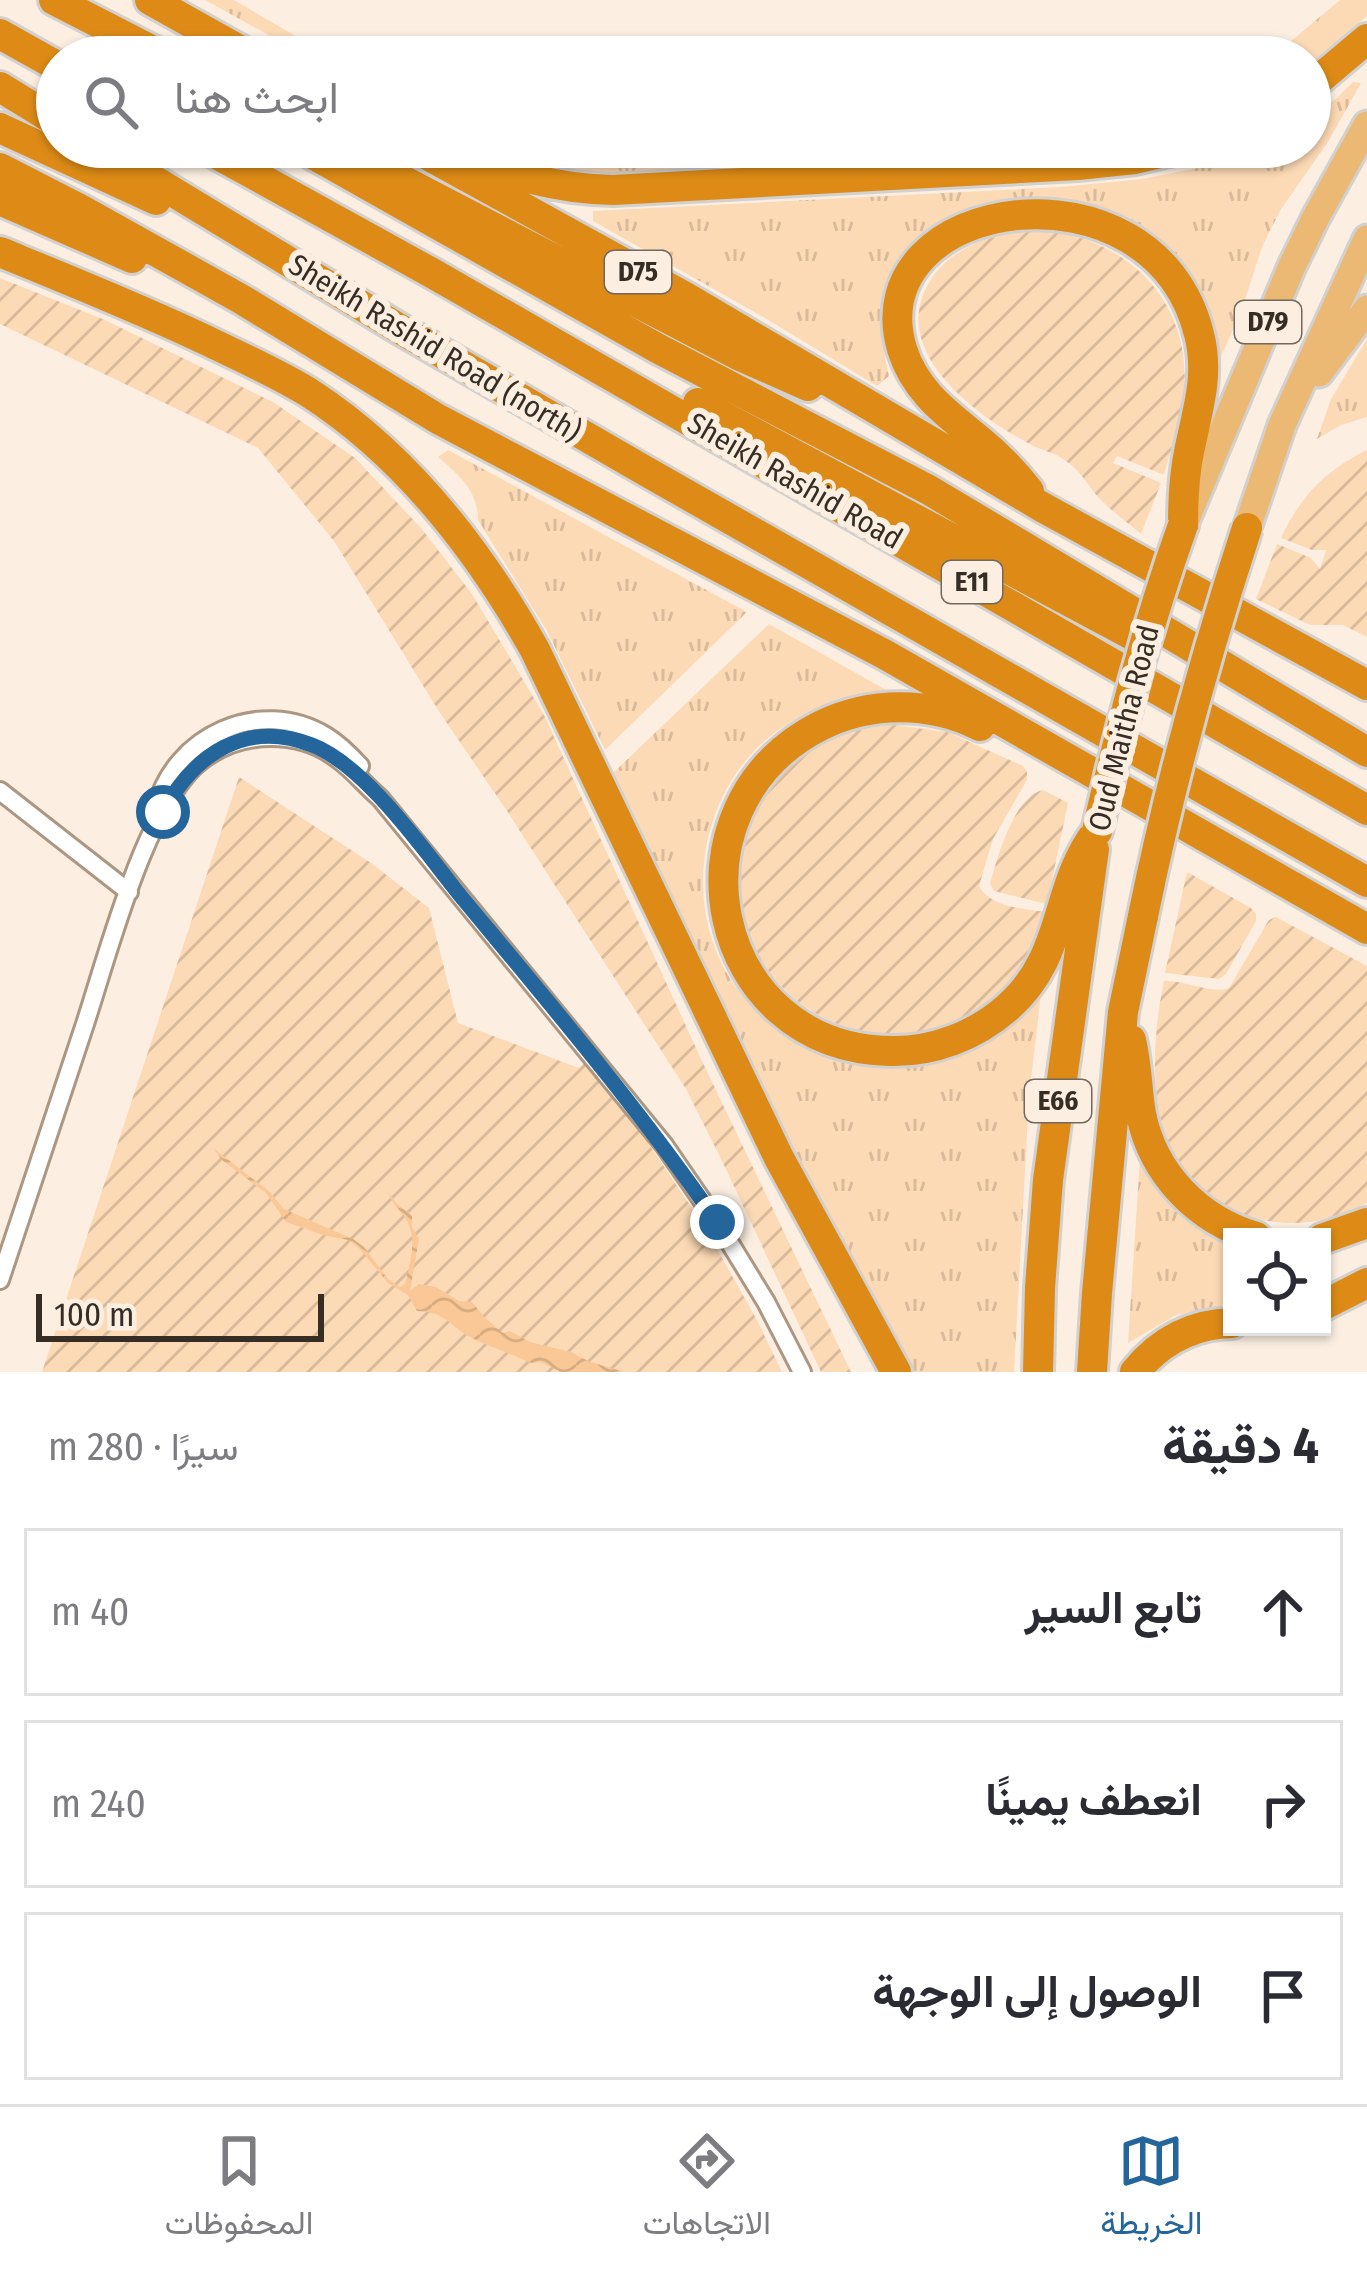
<!DOCTYPE html>
<html lang="ar">
<meta charset="utf-8">
<style>
body{margin:0;font-family:"Fira Sans Condensed",Vazirmatn,sans-serif;background:#f2f2f3;color:#2b2b33;direction:rtl}
.controls{position:absolute;right:36px;bottom:36px;display:grid;overflow:hidden;border-radius:0px;box-shadow:0 3px 9px #0004}
.controls button{width:108px;height:108px;display:grid;place-items:center;padding:0;border:0;border-bottom:3px solid #e1e1e2;background:#fff;color:#2b2b33;font:60px sans-serif}
.scale{position:absolute;left:36px;bottom:30px;width:288px;box-sizing:border-box;padding-left:12px;border:6px solid #362e25;border-top:0;font-size:33px;line-height:42px;white-space:nowrap;color:#362e25;-webkit-text-stroke:9px #fcefe2;paint-order:stroke}
.stop{position:absolute;width:36px;height:36px;margin:-27px;border:9px solid #24659b;border-radius:50%;background:#fff}
.stop.end{background:#24659b;border-color:#fff;box-shadow:0 3px 12px #0008}
.list{margin:0;padding:0;list-style:none}
h2{display:flex;justify-content:space-between;align-items:center;height:156px;margin:0;padding:0 48px;font-size:51px}
h2 small{font-size:39px;font-weight:400;color:#7c7c81}
.list li{display:grid;grid-template-columns:78px 1fr auto;gap:36px;align-items:center;box-sizing:border-box;height:168px;margin:0 24px 24px;padding:0 24px;border:3px solid #e1e1e2;border-radius:0px}
.list b{display:block;font-size:45px;white-space:nowrap}
.list em{font-size:39px;font-style:normal;color:#7c7c81}
.icon{flex:none;width:66px;height:66px;fill:none;stroke:currentColor;stroke-width:2;stroke-linecap:round;stroke-linejoin:round}
.map{position:relative;flex:none;width:1367px;height:1372px;overflow:hidden;direction:ltr}
.search{position:absolute;background:#fff;box-shadow:0 3px 9px #0004;left:36px;right:36px;top:36px;height:132px;display:flex;align-items:center;gap:30px;box-sizing:border-box;padding:0 42px;border-radius:66px;color:#7c7c81;font-size:45px}
.sheet{height:732px;background:#fff}
nav{display:flex;justify-content:space-around;align-items:center;box-sizing:border-box;height:168px;border-top:3px solid #e1e1e2;background:#fff;font-size:33px;color:#7c7c81}
nav a{display:grid;justify-items:center;gap:6px}
nav .on{color:#24659b}
.map>svg:first-child{display:block}
.grass{fill:url(#grass-tufts)}
.garden{fill:url(#garden-furrows)}
.water{fill:url(#water-waves)}
.lines{fill:none;stroke-linecap:round;stroke-linejoin:round}
.street-casing{stroke:#ac9783;stroke-width:22}
.primary-casing{stroke:#d3d1cf;stroke-width:33}
.highway-casing{stroke:#d3d1cf;stroke-width:36}
.street{stroke:#fff;stroke-width:16}
.primary{stroke:#ebb973;stroke-width:27}
.highway{stroke:#dd8b16;stroke-width:30}
.highway-bridge-casing{stroke:#d3d1cf;stroke-width:36;stroke-linecap:butt}
.highway-bridge{stroke:#dd8b16;stroke-width:30}
.route{stroke:#24659b;stroke-width:15}
.labels{text-anchor:middle;dominant-baseline:central;stroke-width:12;stroke-linejoin:round;paint-order:stroke}
.shield{fill:#fcefe2;stroke:#71685e;stroke-width:3}
.shield-label{font-size:27px;font-weight:bold;fill:#362e25}
.street-label{font-size:30px;fill:#362e25;stroke:#fcefe2}
</style>
<div class="map">
<svg width="1367" height="1372" viewBox="0 0 1367 1372">
<defs>
<pattern id="grass-tufts" width="24" height="20" patternUnits="userSpaceOnUse" patternTransform="scale(3)"><rect width="24" height="20" fill="#fddab6"/><path d="M3 7l-1-3M5 7V3M7 7l1-3M15 17l-1-3M17 17v-4M19 17l1-3" fill="none" stroke="#d9bb9c"/></pattern>
<pattern id="garden-furrows" width="10" height="10" patternUnits="userSpaceOnUse" patternTransform="scale(3)"><rect width="10" height="10" fill="#fddab6"/><path d="M-1 1l2-2M0 10L10 0M9 11l2-2" fill="none" stroke="#d9bb9c"/></pattern>
<pattern id="water-waves" width="16" height="10" patternUnits="userSpaceOnUse" patternTransform="scale(3)"><rect width="16" height="10" fill="#f9c896"/><path d="M0 5q4-4 8 0t8 0" fill="none" stroke="#d6ac81"/></pattern>
</defs>
<rect width="100%" height="100%" fill="#fcefe2"/>
<!-- grass -->
<path class="grass" d="M205,0h29l98,57h-24z
M1340,0h27v16l-57,51v-10h-38z
M1353,82l8,1 -33,59 -47,67 -19,38 -20,62 -23,52c-3,-20 -4,-45 -14,-63 -15,-26 -43,-58 -69,-74 -37,-22 -84,-28 -125,-21 -26,3 -67,12 -87,29 -43,37 -48,93 -35,144l-12,10 -112,-68 -172,-97v-10l467,-24 82,-8 71,-14 41,-18h56v-30l26,-18z
M478,147h410l1,13 -297,15 -51,-6z
M1367,339v78l-26,8 -24,14 14,-40z
M448,450l299,162 -142,138 -58,-119 -69,-111c0,-29 -19,-45 -40,-63z
M769,624l126,71c-45,2 -93,14 -128,44 -74,63 -86,183 -24,257 22,27 49,47 82,57 31,10 57,15 90,8 66,-15 78,-19 126,-67l-12,103 -15,275h-99l-126,-232 -176,-367z
M1140,1158c22,39 50,71 92,87v58l-56,12 -48,28z"/>
<!-- garden -->
<path class="garden" d="M1052,231c83,13 140,76 132,162 -2,28 -13,55 -20,82l-47,-19 -4,7 48,20 -20,51c-14,-12 -30,-23 -42,-36 -11,-12 -17,-25 -30,-35 -16,-12 -25,-11 -41,-20 -56,-30 -147,-98 -93,-169 28,-36 75,-44 117,-43z
M0,278l105,42 168,82 82,56 66,70 51,66 72,121 157,344 150,313h-30l-97,-207 -38,-76 -179,-278 -67,-98 -106,-172 -76,-93 -258,-124z
M1367,450v187l-24,-12h-33l-54,-26 21,-55 34,14 9,11 6,-19h-14l-31,-12c17,-39 47,-70 86,-88z
M894,725l53,7 76,34 4,6v8l-34,59 -14,47c12,22 44,22 67,26 -11,36 -29,68 -59,91 -97,75 -237,11 -247,-110 -3,-34 5,-67 24,-95 33,-48 72,-69 130,-73z
M239,777l132,86 58,45 29,115 121,45 8,-8 31,38 86,128 53,94 25,52h-740z
M1043,790l25,13 -21,101 -53,-13 -4,-7c7,-26 24,-88 53,-94z
M1187,872l64,36 5,6v7l-30,53 -7,5 -54,-6z
M1276,917l91,49v237c-71,42 -172,17 -201,-65 -17,-48 -12,-109 -2,-157 22,-1 45,13 65,7l40,-68z"/>
<!-- water -->
<path class="water" d="M213,1148l57,44 14,17 69,30 11,8 24,32 12,8 5,-3c5,-21 14,-48 -1,-68 -7,-9 -12,-13 -16,-24l9,12 15,11v12l7,12 -9,52 9,-7 17,3 23,14 13,1 13,16 18,15 7,-2 20,11 41,10 19,10 35,10h-64l-20,-10 -10,1c-20,-10 -43,-16 -63,-27 -20,-12 -23,-24 -51,-25l-9,-16 -20,-12 -29,-35 -11,-8 -25,-5 -37,-13 -20,-29 -44,-33z"/>
<g class="lines">
<!-- street casing -->
<g class="street-casing">
<path id="street" d="M0,791l129,101
M156,809c17,-73 104,-113 170,-73 13,8 24,19 34,30
M0,1280c28,-84 56,-169 84,-253 23,-69 62,-225 118,-267 39,-30 98,-31 137,0 15,11 27,26 41,38l284,347 53,77 49,80 36,70"/>
</g>
<!-- primary casing -->
<g class="primary-casing">
<path id="primary" d="M1319,373l48,-64
M1186,519l106,-253 24,-49 51,-92
M1247,528l35,-103 85,-186"/>
</g>
<!-- highway casing -->
<g class="highway-casing">
<path id="highway" d="M54,0l111,57
M150,0l102,57
M0,34l57,32
M0,87l57,35
M1310,87l57,-48
M0,128l156,72
M99,147l301,182 242,140 725,413
M204,147l228,126 935,537
M300,147l357,201 272,142 438,262
M413,147l274,151 355,209 325,178
M343,149l395,206 70,31
M457,152c51,23 100,37 156,38l465,-25 57,-6 51,-12
M0,168l80,41 161,90 197,120 446,235 483,275
M0,200l132,58
M0,252c71,29 141,57 210,90 33,16 67,31 98,50 98,63 171,158 227,258l244,508 117,214
M698,403l434,232
M1029,491c-15,-19 -32,-37 -51,-52 -32,-26 -63,-48 -76,-90 -45,-154 252,-198 297,-15 11,42 -2,77 -10,118 -5,24 -6,49 -6,73
M980,726c-50,-25 -110,-25 -160,0 -159,81 -112,322 70,325 43,1 85,-15 117,-43 60,-52 46,-119 90,-177
M1131,1040c6,25 6,50 10,74 12,60 57,106 115,123
M1322,1239l45,-16
M1322,1306l45,-23
M1038,1372l2,-84 8,-108 46,-331
M1092,1372l5,-79 26,-281 20,-96
M1135,1372c25,-31 57,-48 97,-49"/>
</g>
<!-- street -->
<use href="#street" class="street"/>
<!-- primary -->
<use href="#primary" class="primary"/>
<!-- highway -->
<use href="#highway" class="highway"/>
<!-- highway-bridge casing -->
<g class="highway-bridge-casing">
<path id="highway-bridge" d="M1097,831c24,-104 50,-206 86,-306
M1143,916c27,-132 62,-260 104,-388"/>
</g>
<!-- highway-bridge -->
<use href="#highway-bridge" class="highway-bridge"/>
</g>
<g class="lines">
<!-- route -->
<path class="route" d="M163,812c31,-58 83,-93 149,-67 55,21 115,110 152,155 87,105 175,209 253,322"/>
</g>
<g class="labels">
<!-- shield labels -->
<g class="shield">
<rect x="605" y="251" width="66" height="42" rx="9"/>
<rect x="1235" y="301" width="66" height="42" rx="9"/>
<rect x="942" y="561" width="60" height="42" rx="9"/>
<rect x="1025" y="1080" width="66" height="42" rx="9"/>
</g>
<g class="shield-label">
<text x="638" y="272">D75</text>
<text x="1268" y="322">D79</text>
<text x="972" y="582">E11</text>
<text x="1058" y="1101">E66</text>
</g>
<!-- street labels -->
<g class="street-label">
<text transform="translate(435 348) rotate(31)">Sheikh Rashid Road (north)</text>
<text transform="translate(795 481) rotate(30)">Sheikh Rashid Road</text>
<text transform="translate(1124 728) rotate(-76)">Oud Maitha Road</text>
</g>
</g>
</svg>
<div class="controls">
<button><svg class="icon" aria-label="locate" viewBox="0 0 24 24"><circle cx="12" cy="12" r="6"/><path d="M12 2v4M12 18v4M2 12h4M18 12h4"/></svg></button>
</div>
<div class="scale">100 m</div>
<div class="stop" style="left:163px;top:812px"></div>
<div class="stop end" style="left:717px;top:1222px"></div>
<div class="search"><svg class="icon" aria-label="search" viewBox="0 0 24 24"><circle cx="10" cy="10" r="6"/><path d="M15 15l6 6"/></svg>ابحث هنا</div>
</div>
<section class="sheet">
<h2>4 دقيقة<small>سيرًا · 280 m</small></h2>
<ul class="list">
<li><svg class="icon" aria-label="ahead" viewBox="0 0 24 24"><path d="M12 20V5M6 11l6-6 6 6"/></svg><div><b>تابع السير</b></div><em>40 m</em></li>
<li><svg class="icon" aria-label="right" viewBox="0 0 24 24"><path d="M7 20v-9h11M14 6l5 5-5 5"/></svg><div><b>انعطف يمينًا</b></div><em>240 m</em></li>
<li><svg class="icon" aria-label="arrive" viewBox="0 0 24 24"><path d="M6 21V4h12l-3 4 3 4H6"/></svg><div><b>الوصول إلى الوجهة</b></div></li>
</ul>
</section>
<nav>
<a class="on"><svg class="icon" aria-label="map" viewBox="0 0 24 24"><path d="M3 6l6-2 6 2 6-2v14l-6 2-6-2-6 2zM9 4v14M15 6v14"/></svg>الخريطة</a>
<a><svg class="icon" aria-label="directions" viewBox="0 0 24 24"><path d="M12 3l9 9-9 9-9-9zM9 14v-3h6M13 9l2 2-2 2"/></svg>الاتجاهات</a>
<a><svg class="icon" aria-label="saved" viewBox="0 0 24 24"><path d="M7 4h10v16l-5-4-5 4z"/></svg>المحفوظات</a>
</nav>
